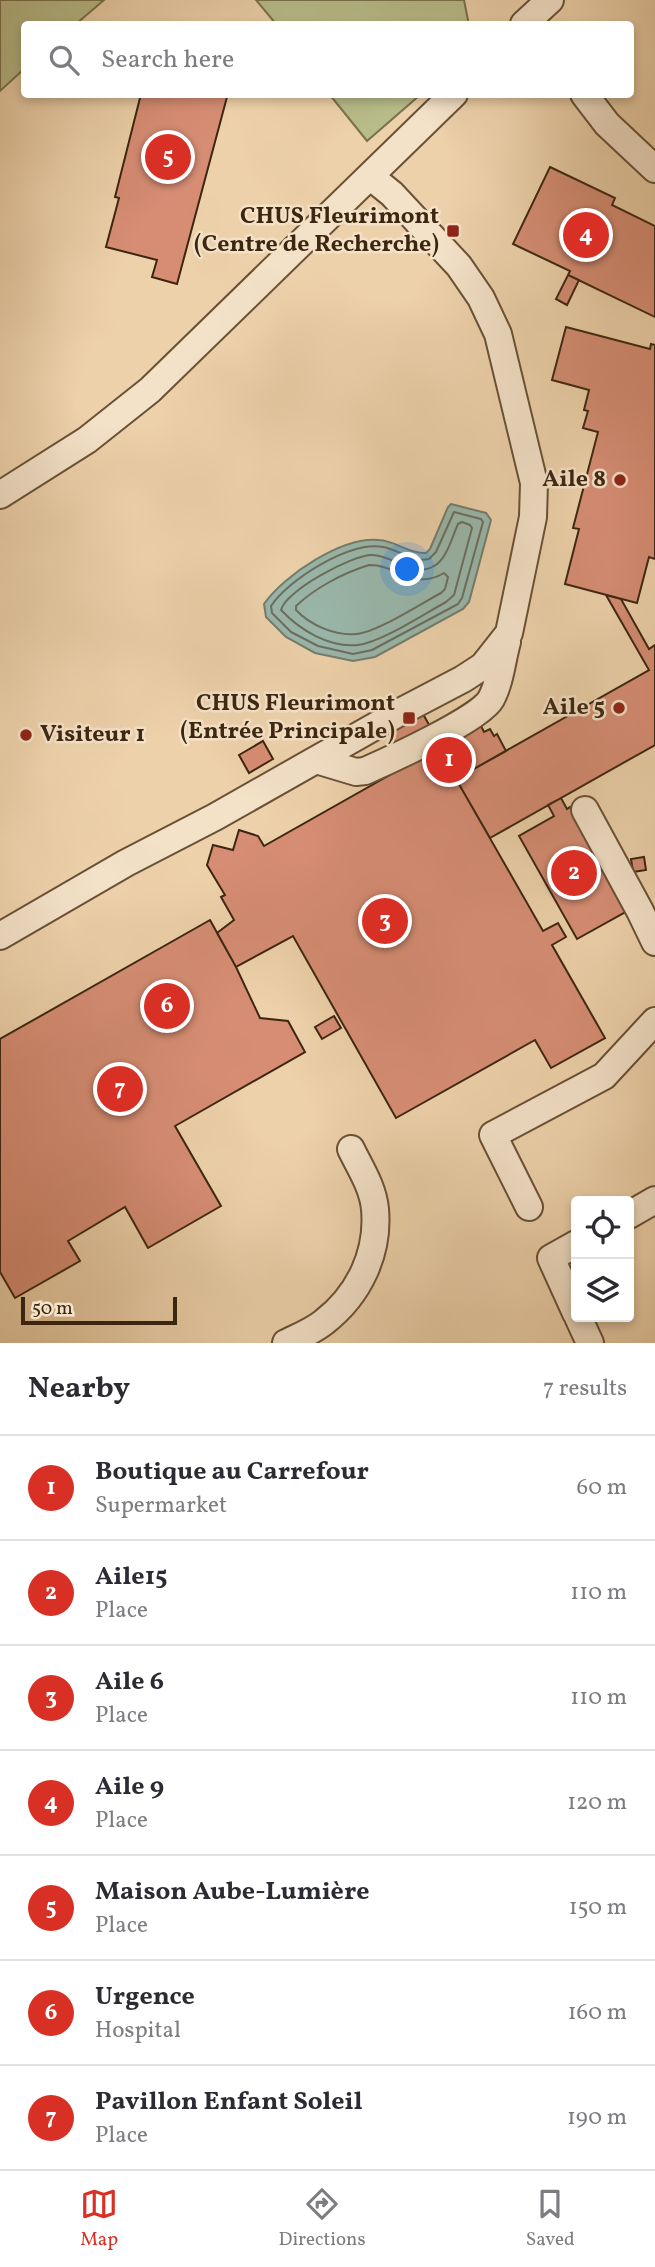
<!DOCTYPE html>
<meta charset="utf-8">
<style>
body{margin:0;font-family:Vollkorn,serif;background:#f2f2f3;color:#2b2b33}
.controls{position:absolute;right:21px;bottom:21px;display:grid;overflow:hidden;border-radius:7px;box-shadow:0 4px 10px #0003}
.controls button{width:63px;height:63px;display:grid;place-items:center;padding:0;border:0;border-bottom:2px solid #e1e1e2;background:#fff;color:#2b2b33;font:35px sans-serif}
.scale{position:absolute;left:21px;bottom:18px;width:156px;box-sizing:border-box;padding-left:7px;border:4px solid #3d2610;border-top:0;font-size:19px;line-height:24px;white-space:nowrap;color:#3d2610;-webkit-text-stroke:5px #f3e1c8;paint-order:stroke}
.you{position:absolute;left:408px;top:570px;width:24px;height:24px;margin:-18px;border:5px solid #fff;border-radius:50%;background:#1a73e8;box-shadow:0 0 0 10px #1a73e833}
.badge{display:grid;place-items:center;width:46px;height:46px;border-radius:50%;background:#d93025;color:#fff;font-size:23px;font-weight:700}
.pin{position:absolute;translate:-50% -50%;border:4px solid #fff;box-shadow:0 2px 7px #0006}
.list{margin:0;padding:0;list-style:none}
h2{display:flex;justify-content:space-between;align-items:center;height:91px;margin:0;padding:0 28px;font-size:30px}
h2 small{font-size:23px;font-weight:400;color:#7c7c81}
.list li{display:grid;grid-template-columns:46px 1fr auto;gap:21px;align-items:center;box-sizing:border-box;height:105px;padding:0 28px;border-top:2px solid #e1e1e2}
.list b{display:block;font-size:26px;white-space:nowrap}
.list p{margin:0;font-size:23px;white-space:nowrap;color:#7c7c81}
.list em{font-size:23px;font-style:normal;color:#7c7c81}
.icon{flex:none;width:38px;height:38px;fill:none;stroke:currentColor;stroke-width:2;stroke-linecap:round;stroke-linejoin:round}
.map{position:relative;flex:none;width:655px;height:1343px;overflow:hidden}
.search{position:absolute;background:#fff;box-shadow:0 4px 10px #0003;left:21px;right:21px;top:21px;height:77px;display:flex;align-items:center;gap:18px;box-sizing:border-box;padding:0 24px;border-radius:7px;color:#7c7c81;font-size:26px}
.sheet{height:826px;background:#fff}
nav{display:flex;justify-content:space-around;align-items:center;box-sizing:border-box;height:98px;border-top:2px solid #e1e1e2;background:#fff;font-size:19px;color:#7c7c81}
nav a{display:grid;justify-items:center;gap:4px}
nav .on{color:#d93025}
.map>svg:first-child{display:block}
.green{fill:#b7bc89;stroke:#7a714c;stroke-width:2}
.water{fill:#99b7ab;stroke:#747d6d;stroke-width:2}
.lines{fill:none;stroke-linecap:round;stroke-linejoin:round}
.shore{stroke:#6b6e5e;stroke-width:2}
.building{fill:#d68d74;stroke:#3d2610;stroke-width:2}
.minor-casing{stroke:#695136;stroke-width:30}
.minor{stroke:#f3e1c8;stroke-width:26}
.poi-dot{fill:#8f2418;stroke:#f3e1c8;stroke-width:2.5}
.labels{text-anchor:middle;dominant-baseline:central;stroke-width:5;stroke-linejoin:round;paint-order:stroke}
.poi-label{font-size:24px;font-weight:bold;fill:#3d2610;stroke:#f3e1c8;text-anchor:end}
</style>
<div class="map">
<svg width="655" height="1343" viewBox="0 0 655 1343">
<rect width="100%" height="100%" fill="#edd1aa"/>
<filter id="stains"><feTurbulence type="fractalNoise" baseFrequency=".00286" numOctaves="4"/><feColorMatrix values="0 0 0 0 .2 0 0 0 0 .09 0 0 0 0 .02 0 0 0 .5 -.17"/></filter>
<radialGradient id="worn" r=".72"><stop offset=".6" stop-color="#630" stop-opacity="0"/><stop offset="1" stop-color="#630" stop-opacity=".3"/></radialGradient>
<!-- green -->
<path class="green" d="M0,0h104l-28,24h-52v45l-24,22z
M256,0h208l4,20 -1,4h-191z
M330,95h90l-53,46z"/>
<!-- water -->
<path class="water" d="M451,504l35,9 5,7 -22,82 -6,7 -88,48 -22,4 -38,-8 -29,-16 -20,-20 -2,-13c20,-29 79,-68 115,-64 17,1 30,14 47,13l4,-4 18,-42z"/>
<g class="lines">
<!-- shore -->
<path class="shore" d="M454,512l27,7 2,3 -21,76 -4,6 -86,46 -19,4 -35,-8 -27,-14 -19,-19 -1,-7c18,-27 79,-65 112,-59 17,3 29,16 46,12l7,-7z
M462,522l8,3 2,3 -18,67 -8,7c-22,12 -64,40 -88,43 -29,3 -58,-15 -77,-35 4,-19 71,-55 91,-55 20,0 43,23 62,11 13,-7 18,-29 24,-42z
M369,565c30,0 44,26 75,8l4,4 -3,12 -4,4c-19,10 -65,40 -85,41 -21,2 -46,-9 -60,-24v-4c19,-18 47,-33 73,-41z"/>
</g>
<!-- building -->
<path class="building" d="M141,94h82l4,3 -50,187 -25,-7 5,-17 -51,-13 13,-49 -4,-1z
M550,167l65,31 -3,7 43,21v91l-87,-42 2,-4 -57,-27z
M568,275l11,5 -12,25 -11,-6z
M566,327l84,22 1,-5 4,1v214l-6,-2 -12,46 -72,-19 14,-55 -6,-1 25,-96 -15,-4 5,-17 -4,-1 5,-20 -37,-10z
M606,595l15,4 28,50 6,-4v100l-165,93 -34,-59 193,-109z
M423,714l18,32 -34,19 -18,-32z
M480,724l4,8 6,-3 4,7 3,-2 9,17 -50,28 87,152 15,-8 8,14 -14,8 53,93 -54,30 -16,-28 -139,78 -103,-182 -57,31 -19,-34 17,-13 -13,-23 4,-2 -18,-30 6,-20 20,5 6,-20 19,6 6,10z
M263,741l10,18 -24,14 -10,-18z
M561,798l6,11 3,-2 59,103 -52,29 -58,-103 35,-20 -6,-11z
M644,857l2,13 -13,2 -2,-13z
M210,920l26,47 24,51 28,3 17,31 -130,74 46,80 -73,42 -23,-41 -57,34 12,20 -65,37 -15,-26v-233z
M334,1016l7,12 -19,11 -7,-12z"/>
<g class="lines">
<!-- minor casing -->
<g class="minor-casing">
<path id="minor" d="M524,24l26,-24
M584,94l23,30 48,45
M0,495l87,-55 63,-50 304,-296
M316,760l40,12 9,-1c25,-11 115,-52 126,-72 9,-16 11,-39 16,-57
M585,810l55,101 15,31
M0,936l126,-73 89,-46 187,-106 61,-32 20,-13 26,-33 24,-116 1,-34 -36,-149 -17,-36 -22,-32 -67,-72 -21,-17
M529,1207l-36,-72 111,-59 51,-55
M629,1215l26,-15
M576,1244l-25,14 25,55
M578,1317l12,26
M286,1343c12,-6 27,-12 38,-21 35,-27 55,-69 51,-113 -2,-22 -15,-41 -24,-60"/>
</g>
<!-- minor -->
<use href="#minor" class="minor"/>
</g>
<!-- markers -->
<g class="poi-dot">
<rect x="446" y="224" width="14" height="14" rx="3.5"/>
<circle cx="620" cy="480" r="7"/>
<circle cx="619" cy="708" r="7"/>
<rect x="402" y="711" width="14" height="14" rx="3.5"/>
<circle cx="26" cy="735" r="7"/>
</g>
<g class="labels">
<!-- poi labels -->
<g class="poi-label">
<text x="439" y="217">CHUS Fleurimont<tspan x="439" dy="28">(Centre de Recherche)</tspan></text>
<text x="606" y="480">Aile 8</text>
<text x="395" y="704">CHUS Fleurimont<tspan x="395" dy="28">(Entrée Principale)</tspan></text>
<text x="605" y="708">Aile 5</text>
<text x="40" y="735" text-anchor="start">Visiteur 1</text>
</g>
</g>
<rect width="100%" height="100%" filter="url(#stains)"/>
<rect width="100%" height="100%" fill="url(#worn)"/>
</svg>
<div class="controls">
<button><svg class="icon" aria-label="locate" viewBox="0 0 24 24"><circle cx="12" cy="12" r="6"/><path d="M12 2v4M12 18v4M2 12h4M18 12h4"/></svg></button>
<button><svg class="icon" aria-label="layers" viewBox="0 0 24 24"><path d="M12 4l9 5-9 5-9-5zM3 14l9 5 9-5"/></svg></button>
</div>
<div class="scale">50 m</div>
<div class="you"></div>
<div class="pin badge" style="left:449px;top:760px">1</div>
<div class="pin badge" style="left:574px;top:873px">2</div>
<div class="pin badge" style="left:385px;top:921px">3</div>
<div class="pin badge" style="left:586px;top:235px">4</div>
<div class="pin badge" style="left:168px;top:157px">5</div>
<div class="pin badge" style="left:167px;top:1006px">6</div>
<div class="pin badge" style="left:120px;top:1089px">7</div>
<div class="search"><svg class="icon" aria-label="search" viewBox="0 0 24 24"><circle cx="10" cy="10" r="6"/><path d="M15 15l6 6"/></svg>Search here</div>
</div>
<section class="sheet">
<h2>Nearby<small>7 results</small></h2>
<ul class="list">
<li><span class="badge">1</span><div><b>Boutique au Carrefour</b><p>Supermarket</p></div><em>60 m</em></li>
<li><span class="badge">2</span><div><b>Aile15</b><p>Place</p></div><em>110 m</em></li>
<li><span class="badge">3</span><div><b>Aile 6</b><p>Place</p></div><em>110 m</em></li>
<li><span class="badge">4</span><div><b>Aile 9</b><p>Place</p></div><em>120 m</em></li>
<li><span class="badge">5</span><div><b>Maison Aube-Lumière</b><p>Place</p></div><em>150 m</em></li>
<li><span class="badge">6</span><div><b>Urgence</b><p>Hospital</p></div><em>160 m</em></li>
<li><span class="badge">7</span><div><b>Pavillon Enfant Soleil</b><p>Place</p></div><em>190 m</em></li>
</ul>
</section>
<nav>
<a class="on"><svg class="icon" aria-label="map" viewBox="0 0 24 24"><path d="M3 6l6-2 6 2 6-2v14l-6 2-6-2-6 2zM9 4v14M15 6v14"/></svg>Map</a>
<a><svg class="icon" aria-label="directions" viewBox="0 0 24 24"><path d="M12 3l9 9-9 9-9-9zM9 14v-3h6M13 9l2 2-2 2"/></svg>Directions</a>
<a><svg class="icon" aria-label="saved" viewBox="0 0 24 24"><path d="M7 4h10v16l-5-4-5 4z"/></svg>Saved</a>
</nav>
